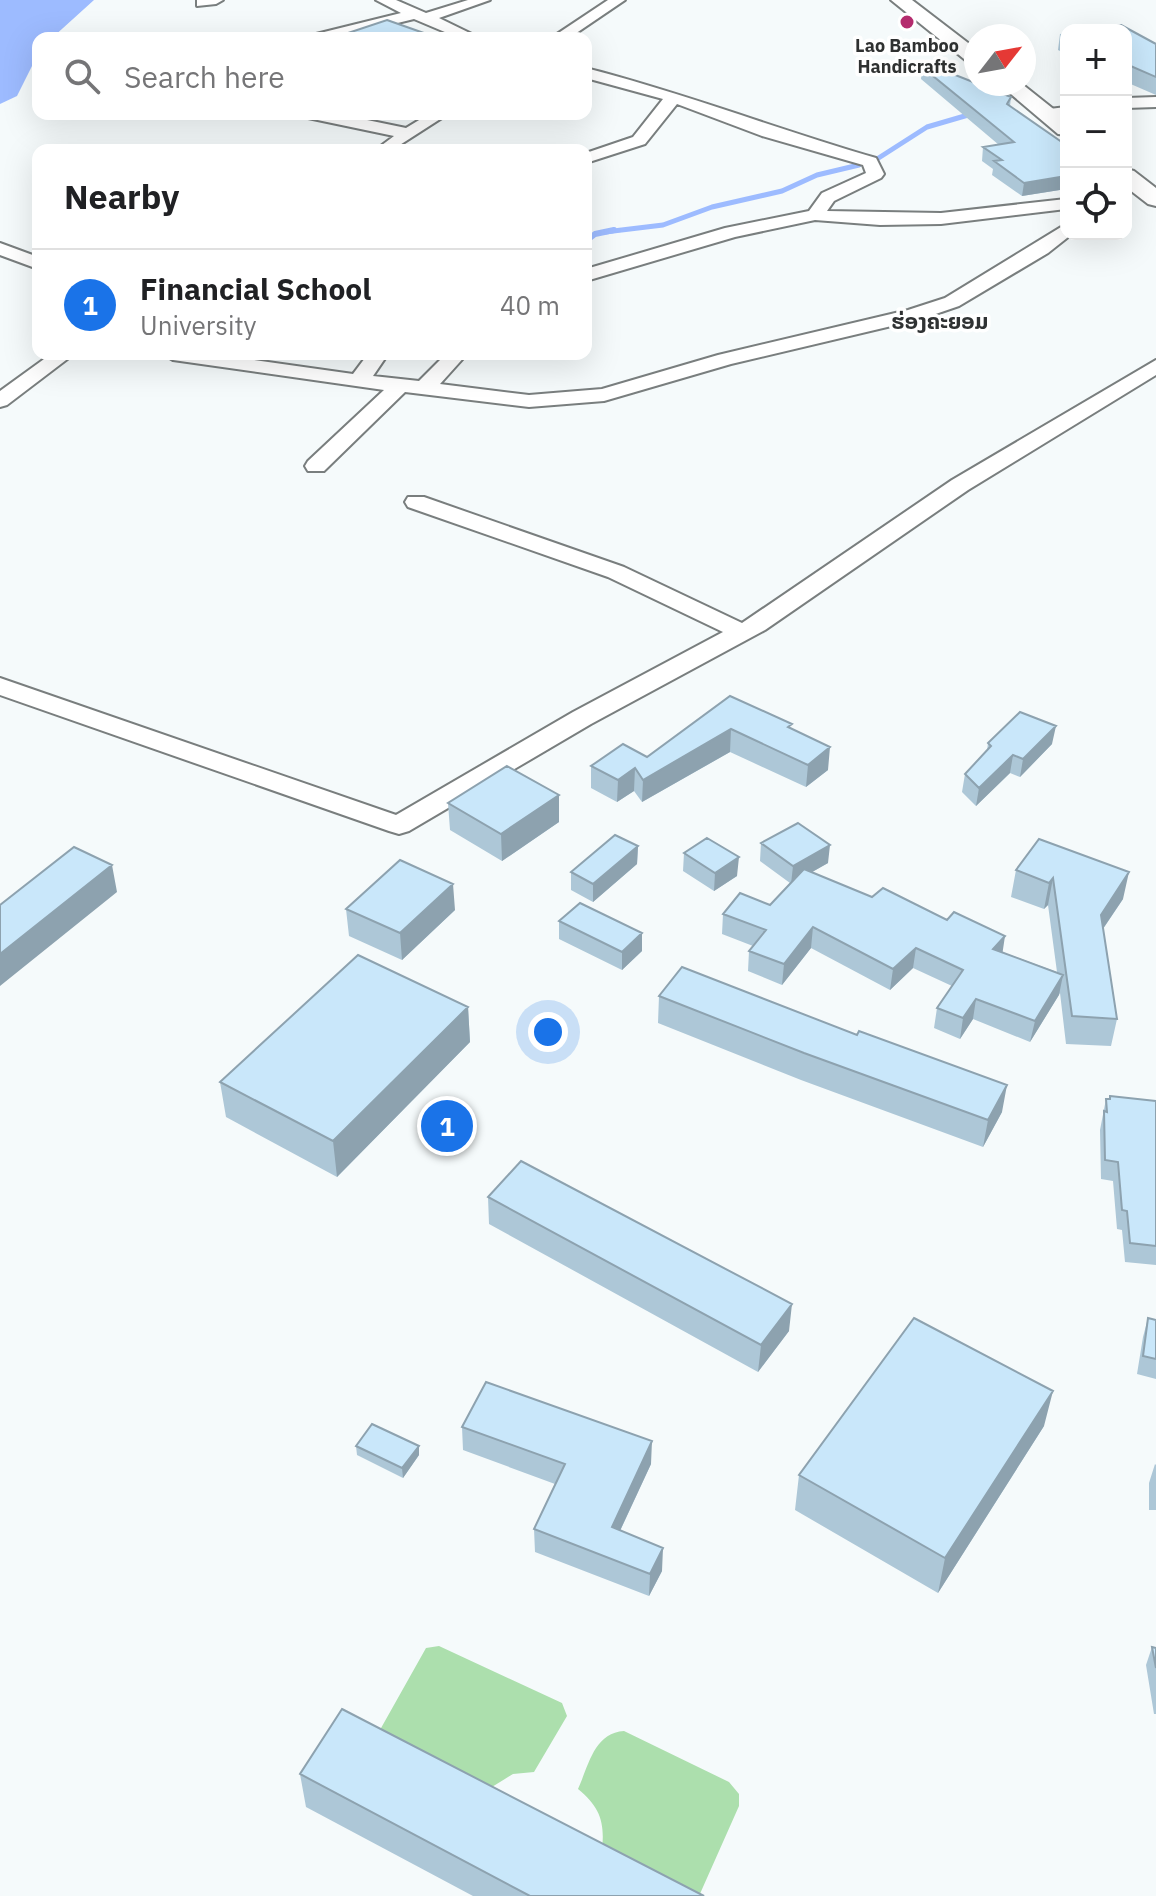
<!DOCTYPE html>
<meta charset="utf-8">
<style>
body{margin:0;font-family:"IBM Plex Sans","Noto Sans Lao",sans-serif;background:#f2f2f2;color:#202124}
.controls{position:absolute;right:24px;top:24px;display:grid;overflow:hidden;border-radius:16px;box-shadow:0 8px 32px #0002}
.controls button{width:72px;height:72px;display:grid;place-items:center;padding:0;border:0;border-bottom:2px solid #e0e0e0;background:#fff;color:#202124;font:40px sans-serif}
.compass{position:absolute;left:964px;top:24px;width:72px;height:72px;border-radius:50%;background:#fff;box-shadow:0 8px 32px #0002;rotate:59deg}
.you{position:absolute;left:548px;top:1032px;width:28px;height:28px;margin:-20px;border:6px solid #fff;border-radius:50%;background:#1a73e8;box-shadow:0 0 0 12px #1a73e833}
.badge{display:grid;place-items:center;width:52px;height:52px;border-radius:50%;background:#1a73e8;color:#fff;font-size:26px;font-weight:700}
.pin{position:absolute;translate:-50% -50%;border:4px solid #fff;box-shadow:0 2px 8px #0006}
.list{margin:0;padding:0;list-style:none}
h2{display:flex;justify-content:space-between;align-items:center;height:104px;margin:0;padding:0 32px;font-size:34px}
h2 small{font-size:26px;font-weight:400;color:#757577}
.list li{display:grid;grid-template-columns:52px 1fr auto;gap:24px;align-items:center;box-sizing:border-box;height:112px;padding:0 32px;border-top:2px solid #e0e0e0}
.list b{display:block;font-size:30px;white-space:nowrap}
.list p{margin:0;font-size:26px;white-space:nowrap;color:#757577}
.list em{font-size:26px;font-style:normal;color:#757577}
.icon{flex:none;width:44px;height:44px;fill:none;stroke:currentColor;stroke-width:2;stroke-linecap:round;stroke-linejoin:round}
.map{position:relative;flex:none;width:1156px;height:1896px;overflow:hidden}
.search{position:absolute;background:#fff;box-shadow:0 8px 32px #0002;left:32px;top:32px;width:560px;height:88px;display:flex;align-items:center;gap:20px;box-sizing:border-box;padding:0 28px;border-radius:16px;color:#757577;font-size:30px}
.panel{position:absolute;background:#fff;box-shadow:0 8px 32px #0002;left:32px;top:144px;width:560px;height:216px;border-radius:16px}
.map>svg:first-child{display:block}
.green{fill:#acdfad}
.water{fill:#9dbbff}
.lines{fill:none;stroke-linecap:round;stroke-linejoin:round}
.stream-far1{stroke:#9dbbff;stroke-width:5}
.stream{stroke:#9dbbff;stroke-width:6}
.minor-casing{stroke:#797e7e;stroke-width:4}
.tertiary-casing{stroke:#797e7e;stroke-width:4}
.minor{fill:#fff;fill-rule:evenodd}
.tertiary{fill:#fff;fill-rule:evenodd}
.wall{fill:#adc7d7}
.shaded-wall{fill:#8da2af}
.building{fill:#c9e7fa;stroke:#8da2af;stroke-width:2}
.poi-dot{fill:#b42c6e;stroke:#fff;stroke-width:3}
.labels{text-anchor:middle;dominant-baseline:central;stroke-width:7;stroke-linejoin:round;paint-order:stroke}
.far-poi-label{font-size:18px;font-weight:bold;fill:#2f3131;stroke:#fff}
.far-quarter-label{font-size:22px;font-weight:bold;fill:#2f3233;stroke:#fff}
</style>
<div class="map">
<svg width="1156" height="1896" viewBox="0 0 1156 1896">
<rect width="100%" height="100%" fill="#f5fafb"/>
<!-- green -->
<path class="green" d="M439,1646l123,57 5,13 -33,56 -21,2 -26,16 -120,-37 59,-105z
M624,1731l105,51 10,12v12l-40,90 -97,-46c3,-28 -2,-43 -24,-61 11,-24 16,-56 46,-58z"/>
<!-- water -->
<path class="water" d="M0,0h94l-42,38h-14v16l-21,42 -17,8z"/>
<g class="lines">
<!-- stream-far1 -->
<path class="stream-far1" d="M877,159l50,-32 48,-14
M605,232l58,-7 49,-18 70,-16 35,-16 42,-10"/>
<!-- stream -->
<path class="stream" d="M586,241l9,-7 19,-4"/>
<!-- minor casing -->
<g class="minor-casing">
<path id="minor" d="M197,0h26l-7,4 -19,2z
M376,0h20l30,13 42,-13h22l-51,18 41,20h-21l-45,-19 -78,19h-27l3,-3 89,-22z
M608,0h17l-56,38h-18z
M586,68c98,25 193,62 290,90l8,16 -3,4 -47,23 -7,10 114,2 125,-14v10l-125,15 -61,1 -65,-5 -80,17 -149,44v-12l139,-41 84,-17 13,-18 44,-20 -3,-8 -101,-29 -85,-32 -32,40 -59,19v-10l47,-16 30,-38 -77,-21z
M1156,97v10l-30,1v-10z
M1066,107v10l-19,2 -8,-5 2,-4z
M306,114h32l68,14 23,-14h19l-56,36 -10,-5 12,-9 -86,-18z
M1066,224v10h6l-24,19 -89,53 -38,13 -190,45 -127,37 -75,6 -124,-15 -81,79h-16l-3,-5 3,-5 76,-71 -211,-30 -10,-6h48l142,20 15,-20h20l-15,22 46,5 27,-27h21l-27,30 89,11 73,-6 116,-34 190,-45 37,-12z
M0,243l38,14v12l-38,-14z
M51,354h23l-67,51 -7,2v-16z
M1156,360v15l-188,115 -203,140 -174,94 -182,107 -10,3 -10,-3 -389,-136v-17l396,137 177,-103 150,-80 -115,-55 -200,-70 -3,-5 3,-5h16l200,70 118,56 210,-143z"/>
</g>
<!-- tertiary casing -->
<g class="tertiary-casing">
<path id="tertiary" d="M891,0h21l64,49v16l-7,-2z
M999,84h23l44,35v16l-8,-1z
M1126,169l8,2 22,17v18l-8,-2 -22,-17z"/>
</g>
<!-- minor -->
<use href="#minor" class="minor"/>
<!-- tertiary -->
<use href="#tertiary" class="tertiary"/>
</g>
<!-- wall -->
<path class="wall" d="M1126,30l30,14v51l-30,-13z
M1066,33v21l-8,-4 2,-16z
M922,67l89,30 -1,9 56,39v44l-44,7 -30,-21 1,-6 -11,-8 1,-14 16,-2 -78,-66z
M730,696l61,33 37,41 -22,17 -76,-35 -88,50 -8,-11 -17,11 -26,-14v-22l56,-9z
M988,743l64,1 -32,33 -10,-4 -34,33 -14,-14 3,-18 22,-23z
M559,795v27l-57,39 -52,-31 -2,-27z
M1039,839l84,60 -20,30 14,90 -6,27 -45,-2 -6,-51 -30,49 -57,-23 -13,20 -26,-11 3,-20 15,-22 -39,-18 -23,22 -79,-42 -29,37 -34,-14 1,-20 4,-5 -31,-12 1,-20 47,-9 20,-22 -30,-22 1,-18 67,20 -16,9 190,80 55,20 -9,-67 -4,4 -33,-12 5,-27z
M638,846l-1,18 -44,38 -22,-12v-18z
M684,853l53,23 -23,15 -31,-20z
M346,909l109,1 -53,50 -53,-24z
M559,921l83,30 -20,19 -63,-31z
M659,996l343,116 -19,35 -182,-67 -143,-57z
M468,1007l2,35 -133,135 -111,-60 -6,-35z
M1110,1096l46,5v164l-31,-3 -3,-32 -5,-1 -4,-48 -12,-2 -1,-49 6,-31h3z
M488,1197l301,134 -31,41 -269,-148z
M1148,1318l8,2v59l-19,-5 6,-37z
M1044,1426l-106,167 -143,-83 4,-35z
M462,1427l189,37 -31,67 42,40 -13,25 -114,-44 -1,-23 21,-45 -92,-34z
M356,1446h63v9l-16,23 -46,-23z
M1155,1464l1,1v45h-7v-27z
M1152,1647l4,1v66h-2l-8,-49z
M300,1774l404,122h-231l-167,-89z"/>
<!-- shaded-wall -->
<path class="shaded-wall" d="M1066,172v17l-44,7 2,-13z
M1056,726l-4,18 -32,33 3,-18z
M731,729l-1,23 -88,50 1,-22z
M830,747l-2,23 -22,17 2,-22z
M1013,755l-3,18 -34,33 3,-18z
M635,768l-1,23 -17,11 1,-22z
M559,795v27l-57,39 -1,-27z
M830,845l-2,18 -37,21 2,-18z
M638,846l-1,18 -44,38v-18z
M739,857l-2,19 -23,15 1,-18z
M112,865l5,27 -117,94v-32z
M1129,872l-6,27 -29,43 7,-27z
M1053,878l-5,27 -4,4 5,-26z
M453,884l2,26 -53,50 -2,-27z
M813,927l-2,21 -29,37 2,-21z
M642,933v18l-20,19v-18z
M1005,936l-3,20 -9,-7z
M916,948l-3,20 -23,22 3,-21z
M1063,975l-4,20 -29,47 5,-21z
M976,999l-3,20 -13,20 3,-21z
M468,1007l2,35 -133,135 -4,-36z
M1007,1085l-5,27 -19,35 5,-27z
M792,1304l-3,27 -31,41 3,-27z
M1053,1391l-9,35 -106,167 7,-35z
M652,1441l-1,23 -40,86 1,-23z
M419,1446v9l-16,23 -1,-10z
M663,1548l-1,23 -13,25 1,-22z"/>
<!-- building -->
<path class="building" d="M387,20l51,18h-105z
M1121,25l35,19v33l-30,-13v-34h-40z
M285,34l11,4h-26z
M925,63l86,34 -4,7 59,41v31l-42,7 -30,-22 8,-1 -19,-13 31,-5 -92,-75z
M730,696l62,28 -4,3 42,20 -22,18 -77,-36 -88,51 -8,-12 -17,12 -27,-14 32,-22 24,13z
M1020,712l36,14 -33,33 -10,-4 -34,33 -14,-14 26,-28 -3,-3z
M507,766l52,29 -58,39 -53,-31z
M798,823l32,22 -37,21 -32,-23z
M615,835l23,11 -45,38 -22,-12z
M707,838l32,19 -24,16 -31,-20z
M1039,839l90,33 -28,43 16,104 -45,-3 -19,-138 -4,5 -33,-13z
M74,847l38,18 -112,89v-49z
M400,860l53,24 -53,49 -54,-24z
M804,869l68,28 11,-9 64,32 7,-8 51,24 -12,13 70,26 -28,46 -59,-22 -13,19 -26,-10 26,-38 -47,-22 -23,21 -80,-42 -29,37 -35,-13 17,-21 -43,-16 17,-21 30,12z
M580,903l62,30 -20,19 -63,-31z
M358,955l110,52 -135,134 -113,-59z
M682,967l175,68 2,-4 148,54 -19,35 -184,-67 -145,-57z
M1110,1096l46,5v145l-26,-3 -3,-32 -5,-1 -4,-48 -13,-2 -1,-49 3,1 -1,-13h4z
M521,1161l271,143 -31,41 -273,-148z
M914,1318l139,73 -108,167 -146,-83z
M1148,1318l8,2v39l-13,-3z
M486,1382l166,59 -40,86 51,21 -13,26 -116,-45 31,-65 -103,-37z
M372,1424l47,22 -17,22 -46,-22z
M1152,1647l4,1v20z
M342,1709l362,187h-174l-230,-122z"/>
<!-- markers -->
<circle class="poi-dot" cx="907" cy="22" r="8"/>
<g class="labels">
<!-- far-poi labels -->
<g class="far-poi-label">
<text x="907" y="45">Lao Bamboo<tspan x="907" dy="21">Handicrafts</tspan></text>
</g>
<!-- far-quarter labels -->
<g class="far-quarter-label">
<text x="940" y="320">ຮ່ອງຄະຍອມ</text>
</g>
</g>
</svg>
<div class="controls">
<button>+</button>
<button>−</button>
<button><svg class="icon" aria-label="locate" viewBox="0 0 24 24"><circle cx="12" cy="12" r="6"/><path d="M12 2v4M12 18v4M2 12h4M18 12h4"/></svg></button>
</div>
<svg class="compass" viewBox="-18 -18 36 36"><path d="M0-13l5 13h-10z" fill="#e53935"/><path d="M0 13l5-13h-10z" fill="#757577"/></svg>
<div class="you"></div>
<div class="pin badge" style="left:447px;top:1126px">1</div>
<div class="search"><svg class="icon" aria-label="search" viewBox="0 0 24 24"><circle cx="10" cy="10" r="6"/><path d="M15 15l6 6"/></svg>Search here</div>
<section class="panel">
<h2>Nearby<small></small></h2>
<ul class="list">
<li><span class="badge">1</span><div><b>Financial School</b><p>University</p></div><em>40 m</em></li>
</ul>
</section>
</div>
